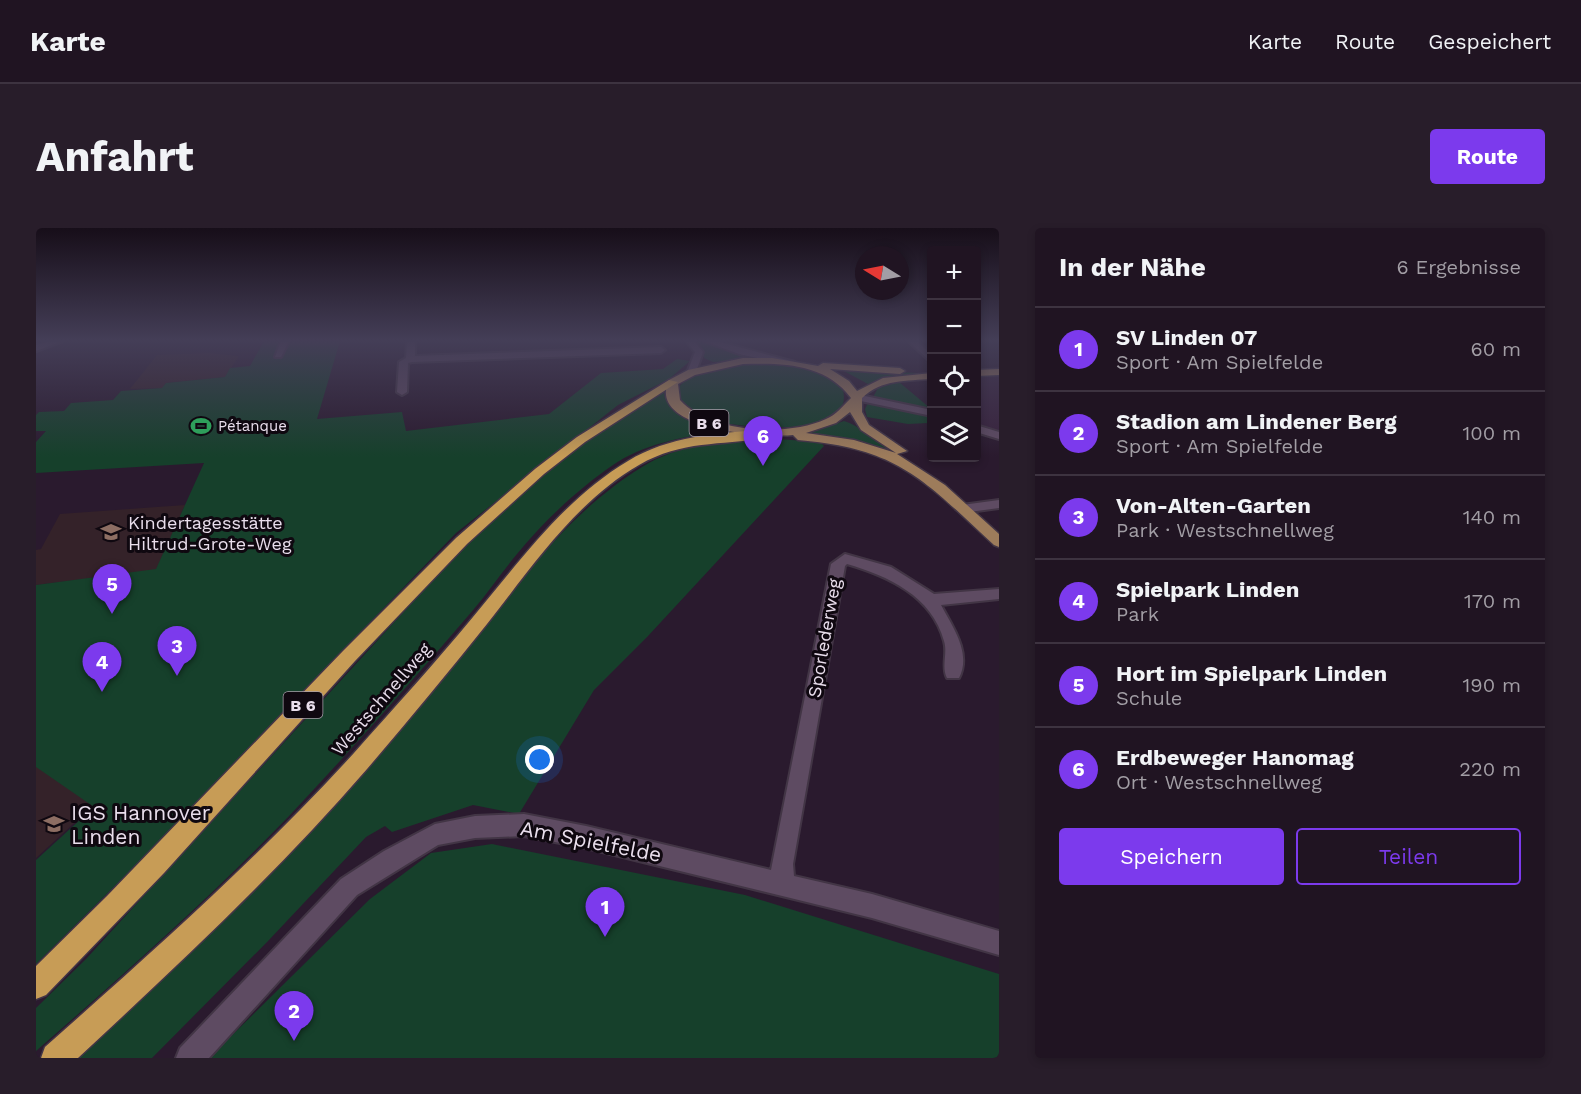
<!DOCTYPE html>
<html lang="de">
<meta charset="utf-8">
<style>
body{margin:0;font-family:"Work Sans",sans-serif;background:#281d2a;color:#f1f3f6}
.controls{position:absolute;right:18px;top:18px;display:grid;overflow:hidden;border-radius:6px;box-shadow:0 3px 9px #0003}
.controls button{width:54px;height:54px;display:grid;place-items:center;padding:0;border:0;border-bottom:2px solid #3d3340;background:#201422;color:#f1f3f6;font:30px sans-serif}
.compass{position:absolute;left:819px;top:18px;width:54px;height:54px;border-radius:50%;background:#201422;box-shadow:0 3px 9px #0003;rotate:280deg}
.you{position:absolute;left:504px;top:532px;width:21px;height:21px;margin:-15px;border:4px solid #fff;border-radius:50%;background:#1a73e8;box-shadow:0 0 0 9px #1a73e833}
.badge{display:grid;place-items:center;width:39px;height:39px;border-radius:50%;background:#7c3aed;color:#fff;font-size:20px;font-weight:700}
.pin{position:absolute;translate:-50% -50px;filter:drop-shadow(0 2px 3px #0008)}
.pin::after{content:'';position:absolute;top:32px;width:21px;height:18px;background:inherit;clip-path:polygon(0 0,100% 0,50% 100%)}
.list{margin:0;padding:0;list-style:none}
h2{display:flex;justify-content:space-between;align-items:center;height:78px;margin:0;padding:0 24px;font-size:26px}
h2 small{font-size:20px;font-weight:400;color:#a29ea5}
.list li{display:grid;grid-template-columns:39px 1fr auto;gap:18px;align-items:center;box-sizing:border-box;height:84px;padding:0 24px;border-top:2px solid #3d3340}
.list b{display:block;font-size:22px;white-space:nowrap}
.list p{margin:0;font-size:20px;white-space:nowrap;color:#a29ea5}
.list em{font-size:20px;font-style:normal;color:#a29ea5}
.actions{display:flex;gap:12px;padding:18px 24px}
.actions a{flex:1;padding:14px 0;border:2px solid #7c3aed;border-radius:6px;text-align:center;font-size:21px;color:#7c3aed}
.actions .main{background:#7c3aed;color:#fff}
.icon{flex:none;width:33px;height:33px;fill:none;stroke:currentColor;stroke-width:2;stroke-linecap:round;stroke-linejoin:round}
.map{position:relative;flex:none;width:963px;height:830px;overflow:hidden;border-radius:6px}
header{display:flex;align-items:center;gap:36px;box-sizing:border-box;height:84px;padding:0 30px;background:#201422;border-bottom:2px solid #3d3340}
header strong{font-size:28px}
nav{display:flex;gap:33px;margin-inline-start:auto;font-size:21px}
.intro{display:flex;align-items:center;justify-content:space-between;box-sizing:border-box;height:144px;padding:0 36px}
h1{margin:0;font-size:42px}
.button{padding:15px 27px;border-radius:6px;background:#7c3aed;color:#fff;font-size:21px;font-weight:700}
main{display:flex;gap:36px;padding:0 36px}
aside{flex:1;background:#201422;border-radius:6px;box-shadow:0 3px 9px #0003}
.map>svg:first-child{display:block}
.built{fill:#37213b}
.education{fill:#342229}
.green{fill:#16402b}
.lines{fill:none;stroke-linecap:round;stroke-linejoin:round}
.minor-casing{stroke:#423545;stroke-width:4}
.major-casing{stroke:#423545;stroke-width:3}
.highway-casing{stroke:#423545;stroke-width:3}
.minor{fill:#5e4b62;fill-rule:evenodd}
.major{fill:#9d7c5b;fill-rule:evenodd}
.highway{fill:#c79c56;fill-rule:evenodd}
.labels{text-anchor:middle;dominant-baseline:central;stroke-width:6;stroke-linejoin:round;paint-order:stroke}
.far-poi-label{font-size:15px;fill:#e9deec;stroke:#0f0810;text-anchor:start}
.shield{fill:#0f0810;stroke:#a89eaa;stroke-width:1.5}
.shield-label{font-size:16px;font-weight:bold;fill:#e9deec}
.poi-label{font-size:18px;fill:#e9deec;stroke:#0f0810;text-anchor:start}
.street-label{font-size:18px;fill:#e9deec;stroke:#0f0810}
.near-poi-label{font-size:21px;fill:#e9deec;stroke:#0f0810;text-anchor:start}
.near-street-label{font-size:21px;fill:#e9deec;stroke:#0f0810}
</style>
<header>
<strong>Karte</strong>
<nav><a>Karte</a><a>Route</a><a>Gespeichert</a></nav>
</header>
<div class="intro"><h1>Anfahrt</h1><a class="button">Route</a></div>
<main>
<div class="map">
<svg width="963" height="830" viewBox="0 0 963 830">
<rect width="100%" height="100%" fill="#2a1a2e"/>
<!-- built -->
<path class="built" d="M963,147v57l-22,-7 -1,-49z"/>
<!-- education -->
<path class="education" d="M173,125l30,3 -14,21 -59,6 -3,5 -33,1 27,-34z
M149,277l-29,65 -120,15v-35l5,-1 19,-35z
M0,507l73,56 -73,67z"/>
<!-- green -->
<path class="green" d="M228,113h76l-23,78 85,-7 4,19 143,-17 52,-41 62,-4 14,-10 13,2 -21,18 -51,26 -162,128 -311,323 -109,108v-104l58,-53 -58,-40v-182l120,-16 48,-106 -168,10v-31l10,-11h-10v-16l3,-3 25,-1 7,-8 42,-3 8,-9 41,-3 4,-5 59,-6 5,-9 20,-2z
M659,113h7l56,18 -45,3 -9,-4 -1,-8z
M701,136c36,0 80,-2 106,26 13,51 -109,38 -135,29 -10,-3 -18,-9 -27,-16l-4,-14 12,-13z
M806,142l76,3 3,2 -41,5 -12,4z
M863,154l31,26 -58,-9 6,-11z
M628,163l1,7 23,21 27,9v4c-36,6 -71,12 -102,33 -35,24 -69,56 -96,89 -15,18 -28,37 -43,55 -60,70 -121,139 -184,206 -80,83 -167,160 -254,236v-43l50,-49 355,-388c32,-33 64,-68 101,-96 38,-31 80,-58 122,-84z
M832,175l63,12v5l-3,3 -20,1 -41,-7 -2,-8z
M808,193c15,4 32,21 47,30l-42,-12 -39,-6z
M741,211l43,3 4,4 -176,190 -54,54 -75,124 -46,-9 -81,27 -7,-6 -19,11 -97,103 -117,118h-73c120,-111 235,-227 341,-352 70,-81 129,-182 222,-239 40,-25 89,-26 135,-28z
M456,616l253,51 254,79v84h-790l161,-159 61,-46z"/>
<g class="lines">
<!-- minor casing -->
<g class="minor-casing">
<path id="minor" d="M14,113h13l-27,10v-6z
M245,113h8l-8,16h-6z
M371,113h8v15l246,-9 4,3 -4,3 -249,9 -4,1 -1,29 -5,3 -5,-3 2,-30 7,-4z
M650,113h8l9,11 -7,20 -8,-2 7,-18z
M668,113h12l79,21 -5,3 -51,-11z
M872,113h9l15,14v8z
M824,167l72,15v6l-76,-16 -1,-2z
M940,197l23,7v7l-23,-7z
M963,272v8l-37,5 -6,-4 6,-4z
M809,326l46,13 43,27 65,-5v10l-58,6c11,21 31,48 18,73h-12c-6,-11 1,-25 -3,-37 -12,-45 -56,-65 -97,-77l-2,2 -52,298 1,12 78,18 127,37v24l-127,-37 -286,-70 -62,-12 -49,2 -37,7 -81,50 -148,163h-33l4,-10 161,-169 43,-28 51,-27 40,-8 49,-2 62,12 185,44 60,-306z"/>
</g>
<!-- major casing -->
<g class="major-casing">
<path id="major" d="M707,130h29l46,8 5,-3 77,5 5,3 -5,3 -70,-5 19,12 8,10 26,-13 49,-5v6c-26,2 -50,0 -70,19v14l7,13 38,26 -10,3 48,31 54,49v13l-5,-2c-70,-65 -96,-97 -196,-105l-5,-5c-27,3 -148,-5 -124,-55l19,-10zM707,136c39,-1 82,-1 108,34 -8,8 -15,17 -25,21 -38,18 -117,14 -146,-19l-2,-16 17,-9zM814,184l11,18 35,23 -42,-13 -48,-7 30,-10z
M963,141v6l-23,1v-6z"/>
</g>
<!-- highway casing -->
<g class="highway-casing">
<path id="highway" d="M633,152l9,2 -93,60 -41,32 -77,70 -112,117 -191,212 -118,122 -10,4v-33l71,-70 236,-245 113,-113 79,-69 42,-32z
M734,201l4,1v6c-48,11 -88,2 -135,29 -64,37 -107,102 -152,159 -39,49 -79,97 -120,145 -89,103 -189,196 -289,289h-37l4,-11c106,-94 213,-189 309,-294 40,-45 81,-90 119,-136 47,-56 91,-118 155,-156 42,-26 94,-28 142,-32z"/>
</g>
<!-- minor -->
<use href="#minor" class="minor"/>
<!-- major -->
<use href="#major" class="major"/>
<!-- highway -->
<use href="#highway" class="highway"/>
</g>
<!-- sky -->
<linearGradient id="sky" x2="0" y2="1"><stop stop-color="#170e19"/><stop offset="0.49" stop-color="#443e57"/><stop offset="1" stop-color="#443e57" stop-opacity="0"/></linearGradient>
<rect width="963" height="229" fill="url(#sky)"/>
<!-- icons -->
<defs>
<g id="stadium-bare" transform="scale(1.62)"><path d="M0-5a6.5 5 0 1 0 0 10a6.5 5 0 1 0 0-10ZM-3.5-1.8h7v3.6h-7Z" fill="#2e9e5b" stroke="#0f0810" stroke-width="2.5" paint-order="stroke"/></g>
<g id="school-bare" transform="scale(1.62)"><path d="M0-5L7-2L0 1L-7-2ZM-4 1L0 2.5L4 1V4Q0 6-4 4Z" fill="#8d6e63" stroke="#0f0810" stroke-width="2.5" paint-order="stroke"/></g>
</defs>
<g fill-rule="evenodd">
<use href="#stadium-bare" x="165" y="198"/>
<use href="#school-bare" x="75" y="304"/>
<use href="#school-bare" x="18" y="596"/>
</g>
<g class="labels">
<!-- far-poi labels -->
<g class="far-poi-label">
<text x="182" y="198">Pétanque</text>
</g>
<!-- shield labels -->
<g class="shield">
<rect x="653.5" y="182" width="39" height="26" rx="4.5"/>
<rect x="247.5" y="464" width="39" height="26" rx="4.5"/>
</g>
<g class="shield-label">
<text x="673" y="195">B 6</text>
<text x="267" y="477">B 6</text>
</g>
<!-- poi labels -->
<g class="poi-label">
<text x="92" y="294">Kindertagesstätte<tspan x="92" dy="21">Hiltrud-Grote-Weg</tspan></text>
</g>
<!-- street labels -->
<g class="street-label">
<text transform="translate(788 410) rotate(-80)">Sporlederweg</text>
<text transform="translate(345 471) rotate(-49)">Westschnellweg</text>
</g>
<!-- near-poi labels -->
<g class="near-poi-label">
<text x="35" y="584">IGS Hannover<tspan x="35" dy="24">Linden</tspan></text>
</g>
<!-- near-street labels -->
<g class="near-street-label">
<text transform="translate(555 613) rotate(11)">Am Spielfelde</text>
</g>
</g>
</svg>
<div class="controls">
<button>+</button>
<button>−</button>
<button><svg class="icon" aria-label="locate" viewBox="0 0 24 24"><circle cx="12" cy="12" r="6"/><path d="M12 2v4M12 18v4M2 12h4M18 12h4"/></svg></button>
<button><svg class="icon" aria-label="layers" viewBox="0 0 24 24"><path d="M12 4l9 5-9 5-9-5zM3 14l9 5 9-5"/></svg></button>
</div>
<svg class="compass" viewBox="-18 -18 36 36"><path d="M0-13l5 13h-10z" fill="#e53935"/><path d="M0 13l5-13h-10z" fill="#a29ea5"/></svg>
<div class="you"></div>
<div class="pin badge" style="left:569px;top:709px">1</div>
<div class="pin badge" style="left:258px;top:813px">2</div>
<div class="pin badge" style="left:141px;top:448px">3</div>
<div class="pin badge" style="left:66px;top:464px">4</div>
<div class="pin badge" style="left:76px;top:386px">5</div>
<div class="pin badge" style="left:727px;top:238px">6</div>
</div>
<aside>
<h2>In der Nähe<small>6 Ergebnisse</small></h2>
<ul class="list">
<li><span class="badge">1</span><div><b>SV Linden 07</b><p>Sport · Am Spielfelde</p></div><em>60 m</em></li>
<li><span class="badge">2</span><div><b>Stadion am Lindener Berg</b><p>Sport · Am Spielfelde</p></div><em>100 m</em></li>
<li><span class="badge">3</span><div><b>Von-Alten-Garten</b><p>Park · Westschnellweg</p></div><em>140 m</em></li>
<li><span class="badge">4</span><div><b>Spielpark Linden</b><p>Park</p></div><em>170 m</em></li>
<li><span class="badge">5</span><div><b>Hort im Spielpark Linden</b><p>Schule</p></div><em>190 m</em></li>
<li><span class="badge">6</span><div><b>Erdbeweger Hanomag</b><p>Ort · Westschnellweg</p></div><em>220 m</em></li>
</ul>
<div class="actions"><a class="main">Speichern</a><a>Teilen</a></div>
</aside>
</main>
